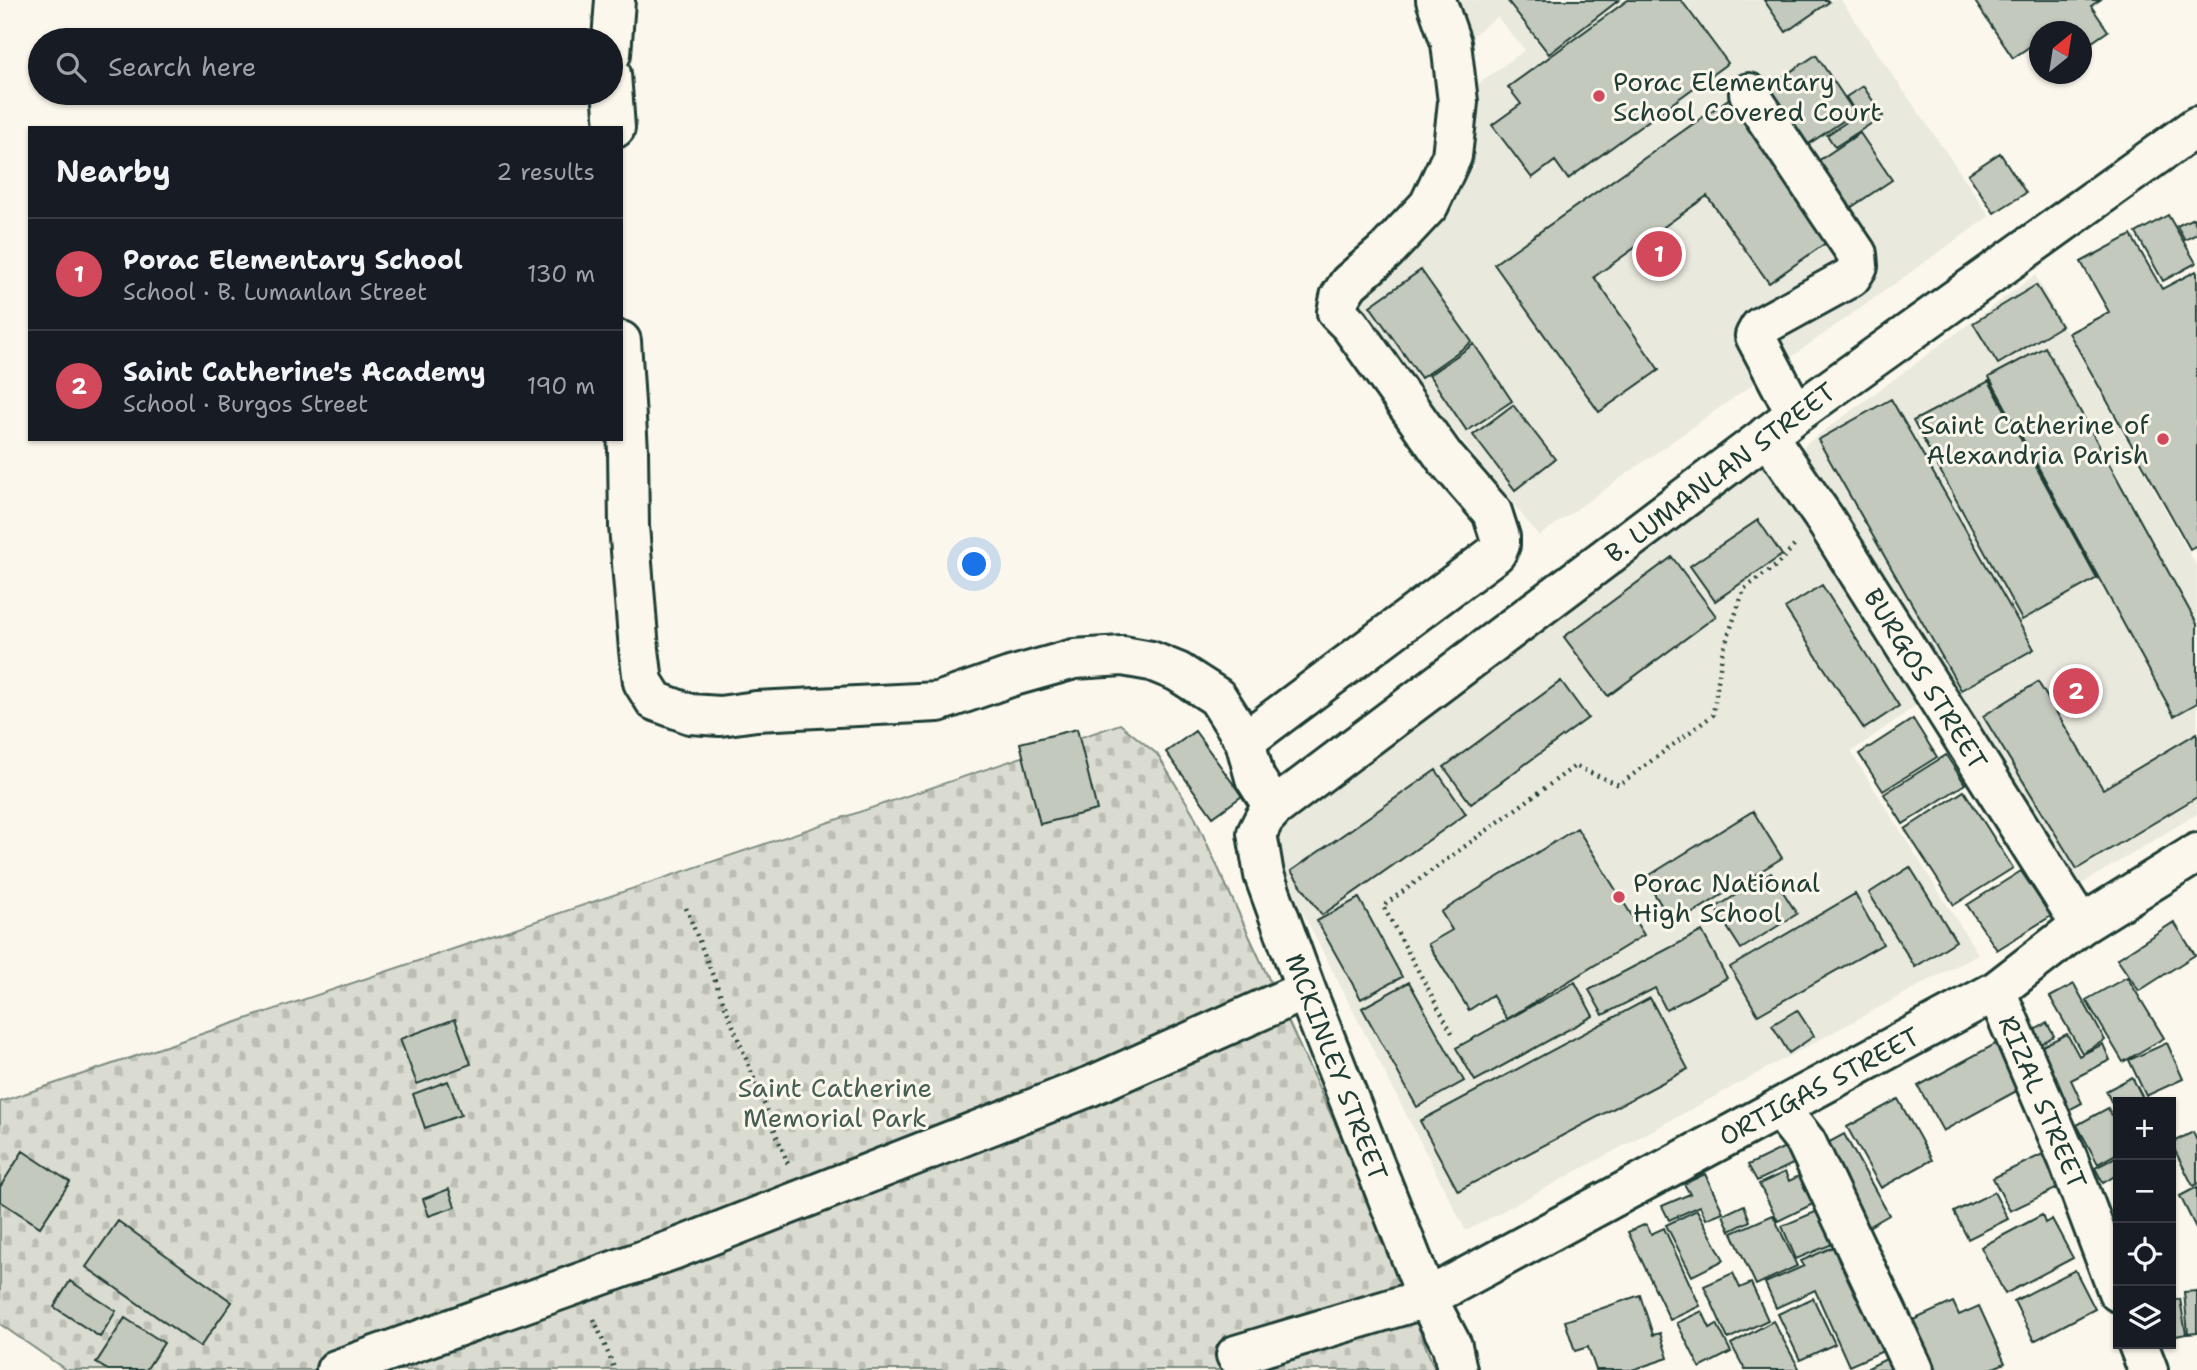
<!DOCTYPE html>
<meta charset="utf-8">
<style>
body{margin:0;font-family:"Shantell Sans",sans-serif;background:#242831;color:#f1f3f6}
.controls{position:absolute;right:21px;bottom:21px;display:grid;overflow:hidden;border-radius:0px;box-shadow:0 2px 5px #0004}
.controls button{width:63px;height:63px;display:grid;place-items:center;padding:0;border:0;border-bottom:2px solid #363941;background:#171b24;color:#f1f3f6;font:35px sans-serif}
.compass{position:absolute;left:2029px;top:21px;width:63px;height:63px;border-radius:50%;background:#171b24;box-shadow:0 2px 5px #0004;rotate:30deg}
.you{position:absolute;left:975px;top:565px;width:24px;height:24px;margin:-18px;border:5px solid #fff;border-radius:50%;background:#1a73e8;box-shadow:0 0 0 10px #1a73e833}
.badge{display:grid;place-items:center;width:46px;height:46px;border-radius:50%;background:#d1495b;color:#fff;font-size:23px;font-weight:700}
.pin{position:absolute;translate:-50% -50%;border:4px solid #fff;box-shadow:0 2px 7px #0006}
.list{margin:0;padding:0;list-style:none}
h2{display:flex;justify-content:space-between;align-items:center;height:91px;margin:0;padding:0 28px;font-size:30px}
h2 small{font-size:23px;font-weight:400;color:#9ea1a6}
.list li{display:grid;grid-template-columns:46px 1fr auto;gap:21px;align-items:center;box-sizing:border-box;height:112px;padding:0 28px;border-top:2px solid #363941}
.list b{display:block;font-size:26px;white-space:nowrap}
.list p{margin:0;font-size:23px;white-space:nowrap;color:#9ea1a6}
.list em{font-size:23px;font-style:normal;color:#9ea1a6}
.icon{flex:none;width:38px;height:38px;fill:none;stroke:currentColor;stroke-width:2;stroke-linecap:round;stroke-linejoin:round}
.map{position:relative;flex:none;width:2197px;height:1370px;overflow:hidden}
.search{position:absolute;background:#171b24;box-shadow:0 2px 5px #0004;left:28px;top:28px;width:595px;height:77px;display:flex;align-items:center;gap:18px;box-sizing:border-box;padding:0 24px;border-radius:38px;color:#9ea1a6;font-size:26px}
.panel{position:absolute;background:#171b24;box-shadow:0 2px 5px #0004;left:28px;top:126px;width:595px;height:315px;border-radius:0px}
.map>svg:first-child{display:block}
.built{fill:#eae9de}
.cemetery{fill:url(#cemetery-stones);stroke:#7d8c82;stroke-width:2}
.building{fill:#c4c9be;stroke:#1f3d34;stroke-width:2}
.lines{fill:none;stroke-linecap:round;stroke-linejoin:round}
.minor-casing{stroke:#1f3d34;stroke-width:44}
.path{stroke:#1f3d34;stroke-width:4.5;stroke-dasharray:2 5;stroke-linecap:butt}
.minor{stroke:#fbf7ec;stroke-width:38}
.poi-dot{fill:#d1495b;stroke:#fbf7ec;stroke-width:2.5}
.labels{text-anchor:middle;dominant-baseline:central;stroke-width:6;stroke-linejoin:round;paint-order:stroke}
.poi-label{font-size:26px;fill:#1f3d34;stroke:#fbf7ec;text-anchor:start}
.street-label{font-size:26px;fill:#1f3d34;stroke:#fbf7ec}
.park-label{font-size:26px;fill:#455d53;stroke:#fbf7ec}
</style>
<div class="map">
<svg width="2197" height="1370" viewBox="0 0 2197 1370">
<defs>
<pattern id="cemetery-stones" width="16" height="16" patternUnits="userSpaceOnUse" patternTransform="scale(1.75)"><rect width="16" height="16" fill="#dbdcd1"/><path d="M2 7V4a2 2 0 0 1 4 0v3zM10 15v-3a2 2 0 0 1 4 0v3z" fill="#bcbeb4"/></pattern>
</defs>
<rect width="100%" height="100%" fill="#fbf7ec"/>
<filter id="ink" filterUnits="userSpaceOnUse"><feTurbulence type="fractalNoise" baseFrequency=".0143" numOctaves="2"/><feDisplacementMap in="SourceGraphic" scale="14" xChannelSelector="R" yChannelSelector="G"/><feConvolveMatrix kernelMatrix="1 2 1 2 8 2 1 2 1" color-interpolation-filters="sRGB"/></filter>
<g filter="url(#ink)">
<!-- built -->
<path class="built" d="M1448,0h393l149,216 -451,320 -197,-244 132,-125 4,-83 47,-34 -28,-33 -33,25z
M2035,275l162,292v247l-117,71 -279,-437z
M1774,452l157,243 -80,57 127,202 -512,277 -200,-390z"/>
<!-- cemetery -->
<path class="cemetery" d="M1120,724l37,30 36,59 166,363 76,194h-1369l-66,-46v-222z"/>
<!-- building -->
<path class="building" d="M1507,0h112l-70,54z
M1628,0h53l47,63 -160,116 -13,-18 -23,17 -40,-53 29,-21 -13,-17z
M1764,0h63l2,2 -43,30z
M1974,0h126l-9,6 17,25 -26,18v-17h-43v8l-26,18z
M1816,55l39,58 -51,34 -38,-59z
M1863,86l20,30 -48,31 -8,-12 30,-20 -11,-18z
M1730,98l100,142 -61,43 -62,-87 -113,81 65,93 -60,42 -105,-148z
M1860,133l32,47 -45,30 -32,-47z
M2000,153l26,40 -32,20 -26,-39z
M2168,215l28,48 -33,18 -27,-48z
M2193,218l4,8v8l-12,6 -8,-14z
M2131,235l31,54 34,-18 1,2v272l-7,4 -121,-216 40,-21 -28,-50z
M1421,270l51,72 -51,36 -51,-72z
M2036,285l25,41 -63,38 -25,-41z
M1474,344l38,57 -45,30 -38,-56z
M2045,347l152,277v79l-23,13 -185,-339z
M1989,381l108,197 -75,42 -109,-199z
M1891,399l143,250 -73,41 -143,-250z
M1513,405l42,54 -40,31 -42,-55z
M1758,520l24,35 -67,46 -25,-35z
M1672,557l44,59 -108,80 -44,-59z
M1822,585l77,121 -35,23 -79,-121z
M1561,681l27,37 -117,86 -27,-37z
M2038,682l65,107 94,-56v64l-120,72 -94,-153z
M1913,719l24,38 -54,34 -24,-37z
M1077,729l20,81 -57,14 -20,-81z
M1195,731l47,65 -29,21 -47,-65z
M1946,755l19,29 -62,40 -19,-30z
M1436,770l30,44 -144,101 -31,-44z
M1964,791l49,77 -59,37 -49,-76z
M1753,811l29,47 -109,67 -28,-47z
M1577,828l67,107 -137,84 -15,-24 -23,15 -41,-66 24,-14 -11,-18z
M1910,867l46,74 -41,26 -46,-74z
M2021,871l30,45 -54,34 -30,-45z
M1771,873l26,41 -56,35 -26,-41z
M1855,894l28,50 -125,71 -28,-48z
M1359,898l43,79 -41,22 -44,-78z
M2174,922l21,33 -56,36 -22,-32z
M1702,931l25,47 -61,32 -11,-22 -52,27 -14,-25z
M2127,977l37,61 -41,24 -37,-62z
M1409,982l55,99 -47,26 -55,-99z
M1575,982l18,34 -118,65 -19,-33z
M2074,984l31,56 -23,13 -32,-56z
M1650,998l38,71 -230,122 -38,-70z
M1797,1010l17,26 -25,17 -17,-28z
M455,1019l16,45 -54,20 -17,-45z
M2047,1023l7,13 -17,10 -8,-13z
M2067,1034l12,22 24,-12 7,16 -39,20 11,23 -13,7 -31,-62z
M1997,1043l25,45 -79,43 -25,-45z
M2167,1043l16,36 -37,17 -17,-36z
M2132,1077l13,25h-27v14l-12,-25z
M448,1081l13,34 -36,13 -12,-34z
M1898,1099l34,61 -51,28 -34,-61z
M2108,1108l10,19v26l-20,11 -21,-39z
M2193,1132l4,9v43l-4,2 -22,-43z
M1844,1134l45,81 -31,18 -45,-82z
M1787,1146l8,17 -38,18 -9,-16z
M23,1151l47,31 -30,45 -40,-26v-14z
M2049,1151l17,33 -56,27 -17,-33z
M2118,1156v18l-15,9 -8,-15z
M1785,1172l4,9 18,-9 14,28 -43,21 -19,-37z
M1705,1174l18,38 -17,7 -6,-13 -31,14 -7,-14 28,-12 -6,-10z
M2197,1187v43l-17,-34z
M449,1189l6,18 -26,9 -6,-17z
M1994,1192l14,27 -40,20 -14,-27z
M1744,1205l6,16 -20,10 -7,-16z
M1697,1210l27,50 -32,16 -26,-51z
M1820,1210l15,33 -39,16 -14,-33z
M1773,1215l24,51 -41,19 -24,-52z
M2042,1215l3,8 7,-4 21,39 -68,36 -24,-47z
M118,1221l114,81 -32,45 -114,-80z
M1646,1224l5,10 13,-6 36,78 -30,14 -42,-88z
M1842,1243l48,105 -41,18 -34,-76 -39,18 -11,-25 39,-17 -3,-5z
M2075,1270l20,39 -61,32 -20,-40z
M1733,1273l7,15 11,-5 17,37 -40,19 -24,-53z
M70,1281l46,30 -16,26 -46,-30z
M2197,1291v42l-9,1 -4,-42z
M1640,1295l13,40 7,-2 8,25 -36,12h-36l-8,-23 -13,4 -10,-30z
M1813,1298l22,46 -35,16 -22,-46z
M2180,1299l6,35 -15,3v-36z
M1953,1302l6,13 20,-9 26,57 -16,7h-67l-20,-45z
M1702,1311l8,17 7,-4 14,28 -31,16 -23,-45z
M125,1318l39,25 -18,27h-38l-12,-7z
M1773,1321l27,49h-55l-14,-26z
M1890,1357l6,13h-27l-1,-2z"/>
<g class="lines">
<!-- minor casing -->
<g class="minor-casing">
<path id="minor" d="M611,54l4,-54
M611,74l4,54
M1749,93l108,161 1,12 -7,11 -91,50 -5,9 41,78
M621,341l7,109 1,76 10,124 4,32 12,19 35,13 30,2 36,-5 182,-9 72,-25 64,-18 49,-3 28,5 27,11 39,25 28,44 10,37 19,30
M1767,435l57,83 257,407
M1245,741l251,-188 4,-8v-8l-8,-25 -47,-54 -95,-133 -13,-13 3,-15 9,-14 37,-32 43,-46 23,-49 6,-54 -7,-59 -15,-43
M1996,991l72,168 50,133
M1779,1108l27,34 108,228
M2138,1344l10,26
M1236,1355l191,-57 569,-307 85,-66 116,-72
M336,1370l339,-121 416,-163 215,-96
M1457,1370l-5,-24 -25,-48 -121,-308 -42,-115 -7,-42 7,-14 10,-11 519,-392 404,-290"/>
</g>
<!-- path -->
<path class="path" d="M686,908l102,256
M1452,1033l-69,-127 192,-140 44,19 94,-70 9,-61 22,-65 33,-24 17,-19
M594,1319l21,51"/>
<!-- minor -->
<use href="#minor" class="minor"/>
</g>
</g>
<!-- markers -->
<g class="poi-dot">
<circle cx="1599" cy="96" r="7"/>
<circle cx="2163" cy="439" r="7"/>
<circle cx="1619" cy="897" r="7"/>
</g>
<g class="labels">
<!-- poi labels -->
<g class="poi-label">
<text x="1613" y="81">Porac Elementary<tspan x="1613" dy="30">School Covered Court</tspan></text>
<text x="2149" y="424" text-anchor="end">Saint Catherine of<tspan x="2149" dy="30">Alexandria Parish</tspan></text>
<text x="1633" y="882">Porac National<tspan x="1633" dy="30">High School</tspan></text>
</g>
<!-- street labels -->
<g class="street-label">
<text transform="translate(1720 472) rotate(-37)">B. LUMANLAN STREET</text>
<text transform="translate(1926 679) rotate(58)">BURGOS STREET</text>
<text transform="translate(1337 1067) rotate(69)">MCKINLEY STREET</text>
<text transform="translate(1819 1086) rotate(-28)">ORTIGAS STREET</text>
<text transform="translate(2043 1102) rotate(67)">RIZAL STREET</text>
</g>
<!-- park labels -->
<g class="park-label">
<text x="835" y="1087">Saint Catherine<tspan x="835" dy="30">Memorial Park</tspan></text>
</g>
</g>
</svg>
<div class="controls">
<button>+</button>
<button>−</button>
<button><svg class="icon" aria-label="locate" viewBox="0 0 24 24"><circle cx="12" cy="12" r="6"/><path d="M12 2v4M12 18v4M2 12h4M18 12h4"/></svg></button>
<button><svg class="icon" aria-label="layers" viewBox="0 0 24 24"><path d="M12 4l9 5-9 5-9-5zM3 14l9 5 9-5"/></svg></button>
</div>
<svg class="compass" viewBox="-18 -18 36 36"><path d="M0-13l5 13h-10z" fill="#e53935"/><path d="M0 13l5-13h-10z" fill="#9ea1a6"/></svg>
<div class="you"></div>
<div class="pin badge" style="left:1659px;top:254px">1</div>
<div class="pin badge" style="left:2076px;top:691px">2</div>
<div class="search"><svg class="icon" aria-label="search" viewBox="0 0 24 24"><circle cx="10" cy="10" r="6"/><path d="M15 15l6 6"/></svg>Search here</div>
<section class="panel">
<h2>Nearby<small>2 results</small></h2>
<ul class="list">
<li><span class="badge">1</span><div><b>Porac Elementary School</b><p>School · B. Lumanlan Street</p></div><em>130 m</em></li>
<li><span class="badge">2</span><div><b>Saint Catherine's Academy</b><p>School · Burgos Street</p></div><em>190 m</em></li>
</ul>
</section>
</div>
